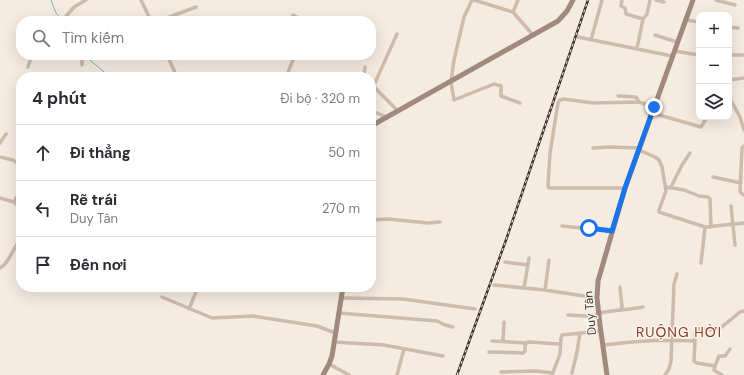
<!DOCTYPE html>
<html lang="vi">
<meta charset="utf-8">
<style>
body{margin:0;font-family:"DM Sans",sans-serif;background:#f7f7f7;color:#2b2b33}
.controls{position:absolute;right:12px;top:12px;display:grid;overflow:hidden;border-radius:8px;box-shadow:0 4px 16px #0002}
.controls button{width:36px;height:36px;display:grid;place-items:center;padding:0;border:0;border-bottom:1px solid #e1e1e2;background:#fff;color:#2b2b33;font:20px sans-serif}
.stop{position:absolute;width:12px;height:12px;margin:-9px;border:3px solid #1a73e8;border-radius:50%;background:#fff}
.stop.end{background:#1a73e8;border-color:#fff;box-shadow:0 1px 4px #0008}
.list{margin:0;padding:0;list-style:none}
h2{display:flex;justify-content:space-between;align-items:center;height:52px;margin:0;padding:0 16px;font-size:17px}
h2 small{font-size:13px;font-weight:400;color:#7c7c81}
.list li{display:grid;grid-template-columns:26px 1fr auto;gap:12px;align-items:center;box-sizing:border-box;height:56px;padding:0 16px;border-top:1px solid #e1e1e2}
.list b{display:block;font-size:15px;white-space:nowrap}
.list p{margin:0;font-size:13px;white-space:nowrap;color:#7c7c81}
.list em{font-size:13px;font-style:normal;color:#7c7c81}
.icon{flex:none;width:22px;height:22px;fill:none;stroke:currentColor;stroke-width:2;stroke-linecap:round;stroke-linejoin:round}
.map{position:relative;flex:none;width:744px;height:375px;overflow:hidden}
.search{position:absolute;background:#fff;box-shadow:0 4px 16px #0002;left:16px;top:16px;width:360px;height:44px;display:flex;align-items:center;gap:10px;box-sizing:border-box;padding:0 14px;border-radius:16px;color:#7c7c81;font-size:15px}
.panel{position:absolute;background:#fff;box-shadow:0 4px 16px #0002;left:16px;top:72px;width:360px;height:220px;border-radius:16px}
.map>svg:first-child{display:block}
.lines{fill:none;stroke-linecap:round;stroke-linejoin:round}
.stream{stroke:#7fb0b2;stroke-width:1}
.street{stroke:#cdbbac;stroke-width:3.5}
.secondary{stroke:#a18a7d;stroke-width:5}
.rail-casing{stroke:#3b302b;stroke-width:2.5}
.rail{stroke:#fbf5ee;stroke-width:1;stroke-dasharray:3;stroke-linecap:butt}
.route{stroke:#1a73e8;stroke-width:5}
.labels{text-anchor:middle;dominant-baseline:central;stroke-width:3;stroke-linejoin:round;paint-order:stroke}
.street-label{font-size:12px;fill:#3b302b;stroke:#fbf5ee}
.quarter-label{font-size:14px;letter-spacing:1px;fill:#8c3b22;stroke:#fbf5ee}
</style>
<div class="map">
<svg width="744" height="375" viewBox="0 0 744 375">
<rect width="100%" height="100%" fill="#f4ebe1"/>
<g class="lines">
<!-- stream -->
<path class="stream" d="M51,0l5,13 6,7
M84,55l26,22"/>
<!-- street -->
<path class="street" d="M141,0l10,21
M472,0l-8,17 -10,43 -3,22 3,18 40,-16 7,2v10l19,7
M474,0l39,12 20,23
M622,0l-1,6 4,2 1,6 17,5 -6,29
M656,0l8,2
M716,0l19,5
M513,12l5,-12
M293,15l11,6
M643,19l4,-5 3,-14
M685,20l14,2
M62,21l12,-14 12,-7
M159,21l37,-14
M729,27l9,1
M397,34l-23,51 2,4 22,22
M655,35l22,7
M578,37l94,19
M591,40l11,-40
M674,51l25,4
M78,55l4,4v6
M167,55l10,22
M729,55h15
M28,67l4,-12
M286,77l9,-22
M364,77l1,-10
M729,80l15,-2
M618,96l18,1 3,5
M729,97l11,20 4,13
M371,113h6l9,4
M652,113l49,14 6,-10
M0,143l6,-9
M744,146l-2,2 -2,43 1,2 3,2
M593,148l17,-1 30,1
M639,150l16,7 4,3 3,7 4,24 -7,19v2l46,15 39,-4
M0,157l13,3 5,4 3,-3
M713,177l28,6
M666,187l18,3 15,6 9,1 2,2 1,28
M671,187l11,-22 8,-12
M625,188h-76l-1,-2 2,-33 8,-50 2,-3 4,-1 29,4 46,-1 15,5
M0,198l14,4 7,7
M14,202l7,-13
M731,206l4,39
M371,220l17,-1 40,4 12,-1
M562,226l50,5
M505,262l23,3
M701,263l4,-36
M0,268c9,-4 13,-21 21,-29
M494,285l51,5 52,8
M620,287l2,20 -2,3
M524,288l5,-30
M545,290l4,-30
M162,297l50,21 41,-2 64,10 18,7
M342,298l61,1 72,10
M189,309l9,-22
M339,313l98,8 8,4 8,2
M599,313c15,-3 29,-3 44,-6
M568,315l17,1 15,-1
M492,341l34,2
M503,341l1,-19
M695,341l-1,20 3,2 18,3 4,-10h6l5,-7
M334,342l50,3 59,11
M604,345c30,-4 60,-6 91,-4v-8l2,-4 21,1 22,-18 4,-1
M489,352l34,1 2,-2v-7l3,-2 32,2
M329,364l20,11
M715,366l-1,4 8,5
M501,372l35,-1 17,2
M572,373l5,-21 3,-19
M397,375l7,-26
M552,375l8,-21 1,-16 1,-3 39,-4
M665,375l4,-6 2,-8 3,-77 3,-10"/>
<!-- secondary -->
<path class="secondary" d="M371,126l187,-105 9,-10 6,-11
M323,375l6,-11 3,-8 11,-69
M607,375l-7,-50 -3,-27 1,-17 27,-93 68,-188"/>
<!-- rail casing -->
<g class="rail-casing">
<path id="rail" d="M457,375l49,-135 82,-240"/>
</g>
<!-- rail -->
<use href="#rail" class="rail"/>
</g>
<g class="lines">
<!-- route -->
<path class="route" d="M589,228l23,3 13,-43 29,-81"/>
</g>
<g class="labels">
<!-- street labels -->
<g class="street-label">
<text transform="translate(590 313) rotate(-95)">Duy Tân</text>
</g>
<!-- quarter labels -->
<g class="quarter-label">
<text x="679" y="332">RUỘNG HỜI</text>
</g>
</g>
</svg>
<div class="controls">
<button>+</button>
<button>−</button>
<button><svg class="icon" aria-label="layers" viewBox="0 0 24 24"><path d="M12 4l9 5-9 5-9-5zM3 14l9 5 9-5"/></svg></button>
</div>
<div class="stop" style="left:589px;top:228px"></div>
<div class="stop end" style="left:654px;top:107px"></div>
<div class="search"><svg class="icon" aria-label="search" viewBox="0 0 24 24"><circle cx="10" cy="10" r="6"/><path d="M15 15l6 6"/></svg>Tìm kiếm</div>
<section class="panel">
<h2>4 phút<small>Đi bộ · 320 m</small></h2>
<ul class="list">
<li><svg class="icon" aria-label="ahead" viewBox="0 0 24 24"><path d="M12 20V5M6 11l6-6 6 6"/></svg><div><b>Đi thẳng</b></div><em>50 m</em></li>
<li><svg class="icon" aria-label="left" viewBox="0 0 24 24"><path d="M17 20v-9H6M10 6l-5 5 5 5"/></svg><div><b>Rẽ trái</b><p>Duy Tân</p></div><em>270 m</em></li>
<li><svg class="icon" aria-label="arrive" viewBox="0 0 24 24"><path d="M6 21V4h12l-3 4 3 4H6"/></svg><div><b>Đến nơi</b></div></li>
</ul>
</section>
</div>
